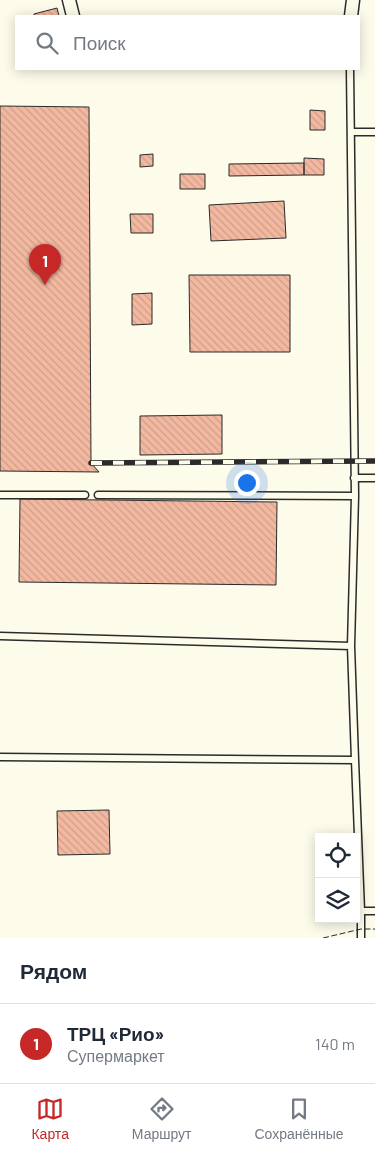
<!DOCTYPE html>
<html lang="ru">
<meta charset="utf-8">
<style>
body{margin:0;font-family:Barlow,sans-serif;background:#f2f2f3;color:#1f2937}
.controls{position:absolute;right:15px;bottom:15px;display:grid;overflow:hidden;border-radius:0px;box-shadow:0 2px 12px #0003}
.controls button{width:45px;height:45px;display:grid;place-items:center;padding:0;border:0;border-bottom:1px solid #e0e1e3;background:#fff;color:#1f2937;font:25px sans-serif}
.you{position:absolute;left:246px;top:482px;width:18px;height:18px;margin:-12px;border:4px solid #fff;border-radius:50%;background:#1a73e8;box-shadow:0 0 0 8px #1a73e833}
.badge{display:grid;place-items:center;width:32px;height:32px;border-radius:50%;background:#c62828;color:#fff;font-size:16px;font-weight:700}
.pin{position:absolute;translate:-50% -41px;filter:drop-shadow(0 1px 2px #0008)}
.pin::after{content:'';position:absolute;top:26px;width:18px;height:15px;background:inherit;clip-path:polygon(0 0,100% 0,50% 100%)}
.list{margin:0;padding:0;list-style:none}
h2{display:flex;justify-content:space-between;align-items:center;height:65px;margin:0;padding:0 20px;font-size:21px}
h2 small{font-size:16px;font-weight:400;color:#747a83}
.list li{display:grid;grid-template-columns:32px 1fr auto;gap:15px;align-items:center;box-sizing:border-box;height:80px;padding:0 20px;border-top:1px solid #e0e1e3}
.list b{display:block;font-size:19px;white-space:nowrap}
.list p{margin:0;font-size:16px;white-space:nowrap;color:#747a83}
.list em{font-size:16px;font-style:normal;color:#747a83}
.icon{flex:none;width:28px;height:28px;fill:none;stroke:currentColor;stroke-width:2;stroke-linecap:round;stroke-linejoin:round}
.map{position:relative;flex:none;width:375px;height:938px;overflow:hidden}
.search{position:absolute;background:#fff;box-shadow:0 2px 12px #0003;left:15px;right:15px;top:15px;height:55px;display:flex;align-items:center;gap:12px;box-sizing:border-box;padding:0 18px;border-radius:0px;color:#747a83;font-size:19px}
.sheet{height:145px;background:#fff}
nav{display:flex;justify-content:space-around;align-items:center;box-sizing:border-box;height:70px;border-top:1px solid #e0e1e3;background:#fff;font-size:14px;color:#747a83}
nav a{display:grid;justify-items:center;gap:2px}
nav .on{color:#c62828}
.map>svg:first-child{display:block}
.building{fill:url(#building-back-hatch);stroke:#2b2b2b}
.lines{fill:none;stroke-linecap:round;stroke-linejoin:round}
.service-casing{stroke:#2b2b2b;stroke-width:9}
.minor-casing{stroke:#2b2b2b;stroke-width:15}
.service{stroke:#fdfbea;stroke-width:6}
.minor{stroke:#fdfbea;stroke-width:12}
.rail-casing{stroke:#2b2b2b;stroke-width:5.5}
.rail{stroke:#fdfbea;stroke-width:4;stroke-dasharray:11;stroke-linecap:butt}
.fence{stroke:#2b2b2b;stroke-width:1;stroke-dasharray:6 2.5;stroke-linecap:butt}
</style>
<div class="map">
<svg width="375" height="938" viewBox="0 0 375 938">
<defs>
<pattern id="building-back-hatch" width="6" height="6" patternUnits="userSpaceOnUse" patternTransform="scale(1.25)"><rect width="6" height="6" fill="#f2b8a0"/><path d="M-1 5l2 2M0 0l6 6M5-1l2 2" fill="none" stroke="#d09e8a"/></pattern>
</defs>
<rect width="100%" height="100%" fill="#fdfbea"/>
<!-- building -->
<path class="building" d="M57,8l2,8h-25v-2z
M0,106l89,1 2,356 8,9 -99,-1z
M310,110l15,1v19h-15z
M153,154v12l-13,1v-12z
M304,158l20,1v16h-20z
M304,163v12l-75,1v-12z
M180,174h25v15h-25z
M284,201l2,37 -75,3 -2,-36z
M130,214h23v19h-22z
M189,275h101v77h-100z
M152,293v31l-20,1v-31z
M222,415v39l-82,1v-39z
M20,499l257,3 -1,83 -257,-3z
M109,810l1,44 -52,1 -1,-44z"/>
<g class="lines">
<!-- service casing -->
<g class="service-casing">
<path id="service" d="M350,69l5,427
M351,132h24
M354,478h21
M0,495h85
M0,636l351,10
M0,757l355,3 -4,-114 4,-150 -257,-1
M355,760l6,151h14
M361,911v27"/>
</g>
<!-- minor casing -->
<g class="minor-casing">
<path id="minor" d="M69,0l4,16
M351,16l2,-16"/>
</g>
<!-- service -->
<use href="#service" class="service"/>
<!-- minor -->
<use href="#minor" class="minor"/>
<!-- rail casing -->
<g class="rail-casing">
<path id="rail" d="M91,463l284,-2"/>
</g>
<!-- rail -->
<use href="#rail" class="rail"/>
<!-- fence -->
<path class="fence" d="M323,938l38,-9h14"/>
</g>
</svg>
<div class="controls">
<button><svg class="icon" aria-label="locate" viewBox="0 0 24 24"><circle cx="12" cy="12" r="6"/><path d="M12 2v4M12 18v4M2 12h4M18 12h4"/></svg></button>
<button><svg class="icon" aria-label="layers" viewBox="0 0 24 24"><path d="M12 4l9 5-9 5-9-5zM3 14l9 5 9-5"/></svg></button>
</div>
<div class="you"></div>
<div class="pin badge" style="left:45px;top:285px">1</div>
<div class="search"><svg class="icon" aria-label="search" viewBox="0 0 24 24"><circle cx="10" cy="10" r="6"/><path d="M15 15l6 6"/></svg>Поиск</div>
</div>
<section class="sheet">
<h2>Рядом<small></small></h2>
<ul class="list">
<li><span class="badge">1</span><div><b>ТРЦ «Рио»</b><p>Супермаркет</p></div><em>140 m</em></li>
</ul>
</section>
<nav>
<a class="on"><svg class="icon" aria-label="map" viewBox="0 0 24 24"><path d="M3 6l6-2 6 2 6-2v14l-6 2-6-2-6 2zM9 4v14M15 6v14"/></svg>Карта</a>
<a><svg class="icon" aria-label="directions" viewBox="0 0 24 24"><path d="M12 3l9 9-9 9-9-9zM9 14v-3h6M13 9l2 2-2 2"/></svg>Маршрут</a>
<a><svg class="icon" aria-label="saved" viewBox="0 0 24 24"><path d="M7 4h10v16l-5-4-5 4z"/></svg>Сохранённые</a>
</nav>
